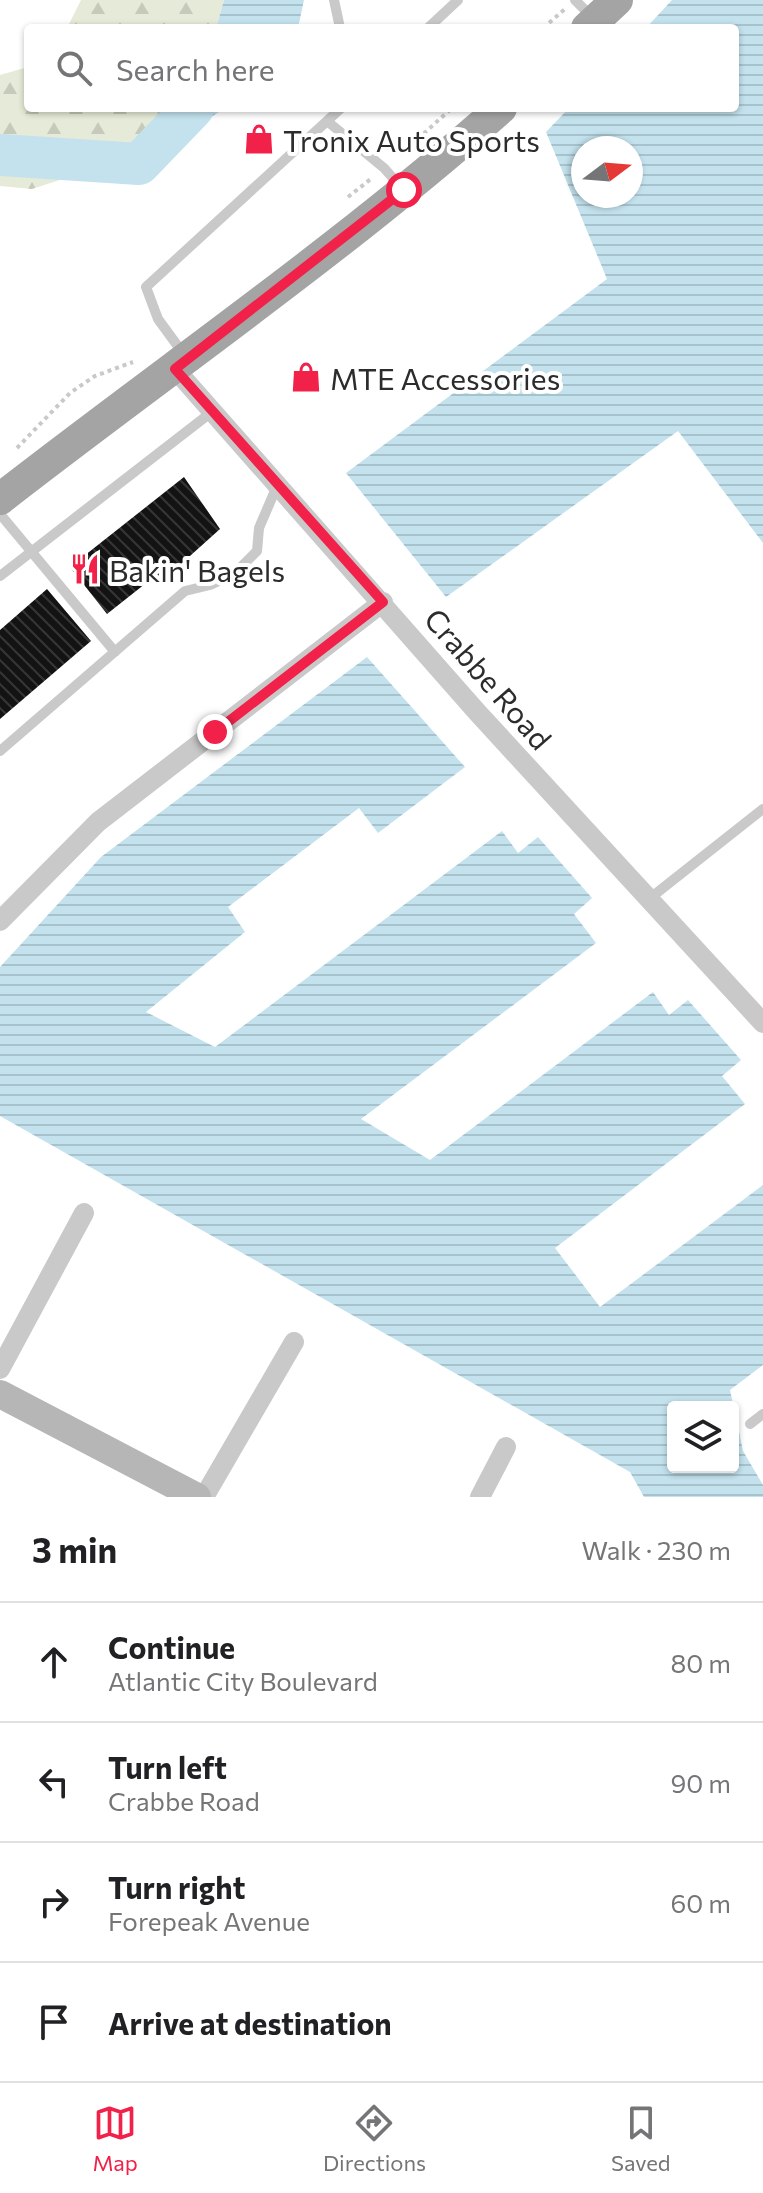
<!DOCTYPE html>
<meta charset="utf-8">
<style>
body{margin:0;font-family:Commissioner,sans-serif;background:#f6f6f6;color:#202124}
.controls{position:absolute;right:24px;bottom:24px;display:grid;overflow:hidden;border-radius:8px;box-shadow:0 2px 6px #0004}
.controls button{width:72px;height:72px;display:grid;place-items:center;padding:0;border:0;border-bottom:2px solid #e0e0e0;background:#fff;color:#202124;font:40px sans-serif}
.compass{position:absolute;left:571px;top:136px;width:72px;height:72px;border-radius:50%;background:#fff;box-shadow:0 2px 6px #0004;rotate:74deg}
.stop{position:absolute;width:24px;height:24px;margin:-18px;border:6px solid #f12149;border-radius:50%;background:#fff}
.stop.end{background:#f12149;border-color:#fff;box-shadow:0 2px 8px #0008}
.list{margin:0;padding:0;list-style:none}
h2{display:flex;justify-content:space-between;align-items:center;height:104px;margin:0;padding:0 32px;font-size:34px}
h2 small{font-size:26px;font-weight:400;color:#757577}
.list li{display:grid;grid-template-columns:52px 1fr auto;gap:24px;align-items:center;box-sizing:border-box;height:120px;padding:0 32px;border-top:2px solid #e0e0e0}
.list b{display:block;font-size:30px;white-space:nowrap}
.list p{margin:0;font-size:26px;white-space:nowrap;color:#757577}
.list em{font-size:26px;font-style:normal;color:#757577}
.icon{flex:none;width:44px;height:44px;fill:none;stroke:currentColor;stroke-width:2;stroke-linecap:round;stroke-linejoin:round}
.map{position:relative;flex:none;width:763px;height:1497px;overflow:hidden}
.search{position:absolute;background:#fff;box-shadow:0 2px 6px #0004;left:24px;right:24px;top:24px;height:88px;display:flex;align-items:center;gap:20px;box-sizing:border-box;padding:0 28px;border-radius:8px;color:#757577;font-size:30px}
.sheet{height:584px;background:#fff}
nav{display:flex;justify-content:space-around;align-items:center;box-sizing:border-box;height:112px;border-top:2px solid #e0e0e0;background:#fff;font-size:22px;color:#757577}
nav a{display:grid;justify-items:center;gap:4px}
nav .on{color:#f12149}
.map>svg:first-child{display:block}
.forest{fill:url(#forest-firs)}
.water{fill:url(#water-rules);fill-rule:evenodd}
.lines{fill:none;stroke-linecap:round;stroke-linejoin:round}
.river{stroke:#c3e2ed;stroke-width:42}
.building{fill:url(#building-back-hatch)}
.path{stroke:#c9c9c9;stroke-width:4;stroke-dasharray:4 4;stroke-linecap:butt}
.lane{stroke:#c9c9c9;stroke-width:10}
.street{stroke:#c9c9c9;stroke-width:20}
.secondary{stroke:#b6b6b6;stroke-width:28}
.primary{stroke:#a4a4a4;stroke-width:32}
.route{stroke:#f12149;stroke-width:10}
.labels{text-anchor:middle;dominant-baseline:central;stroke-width:8;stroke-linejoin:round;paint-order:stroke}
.poi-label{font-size:30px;fill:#2c2c2c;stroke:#fff;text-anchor:start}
.street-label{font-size:30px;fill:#2c2c2c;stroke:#fff}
</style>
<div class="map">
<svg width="763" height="1497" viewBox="0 0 763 1497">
<defs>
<pattern id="forest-firs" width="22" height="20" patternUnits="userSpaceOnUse" patternTransform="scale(2)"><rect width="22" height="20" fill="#e5ebd8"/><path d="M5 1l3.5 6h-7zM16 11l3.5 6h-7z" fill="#c5caba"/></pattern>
<pattern id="water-rules" width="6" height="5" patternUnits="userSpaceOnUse" patternTransform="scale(2)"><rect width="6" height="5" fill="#c3e2ed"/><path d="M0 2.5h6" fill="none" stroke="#a8c2cb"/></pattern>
<pattern id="building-back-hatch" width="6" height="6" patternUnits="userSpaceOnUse" patternTransform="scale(2)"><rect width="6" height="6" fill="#131313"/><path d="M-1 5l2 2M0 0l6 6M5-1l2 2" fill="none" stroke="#363636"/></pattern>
</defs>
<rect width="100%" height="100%" fill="#fff"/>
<!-- forest -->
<path class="forest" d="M81,0h143l-8,28h-149z
M28,67v41h146l-53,52 -89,29 -32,-3v-111z"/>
<!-- water -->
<path class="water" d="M224,0h80l-6,28h-82z
M672,0h91v543l-85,-112 -232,166 -100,-124 261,-194 -61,-147 23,-24h166v-80h-89zM631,148v48h-48v-48z
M181,108h44l-86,56z
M367,657l98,110 -87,66 -19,-25 -131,99 17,25 -99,80 69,35 287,-216 16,22 20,-16 54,61 -18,16 22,29 -235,176 69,41 223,-168 16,23 19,-15 53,60 -19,16 23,28 -190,144 45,59 163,-122v180l-33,25 13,61 20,34v12h-119l-14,-25 -630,-356v-149l101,-110zM733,1407v60h-60v-60z"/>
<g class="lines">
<!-- river -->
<path class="river" d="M0,155l139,9 54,-56"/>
</g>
<!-- building -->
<path class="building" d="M184,477l36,52 -59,53 -6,-6 -48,38 -37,-47z
M47,589l44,52 -91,78v-89z"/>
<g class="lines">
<!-- path -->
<path class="path" d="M543,28l22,-19
M400,155l52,-47
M348,197l24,-19
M17,448l53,-55 25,-17 38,-14"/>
<!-- lane -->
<path class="lane" d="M334,0l6,28
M575,0l16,16
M428,28l30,-28
M327,121l14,-13
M185,356l-27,-37 -12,-32 181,-166 57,47 16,18
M0,514l115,138
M0,576l213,-165
M0,751l185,-160 25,-6 24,-11 23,-23 2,-23 18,-42
M649,899l114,-90
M750,1424l13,-10"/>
<!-- street -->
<path class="street" d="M175,369l302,343 286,311
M0,921l98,-99 285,-220
M0,1369l84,-156
M204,1497l90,-155
M480,1497l26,-50"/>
<!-- secondary -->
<path class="secondary" d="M0,1394l197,103"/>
<!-- primary -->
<path class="primary" d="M587,28l30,-28
M0,499c167,-130 342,-250 501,-391"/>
</g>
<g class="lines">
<!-- route -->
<path class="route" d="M215,732l168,-130 -208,-233 229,-179"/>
</g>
<!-- icons -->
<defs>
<g id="shop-bare" transform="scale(2.4)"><path d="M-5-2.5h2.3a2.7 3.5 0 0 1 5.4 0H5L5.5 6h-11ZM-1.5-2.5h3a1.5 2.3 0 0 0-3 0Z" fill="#f12149" stroke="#fff" stroke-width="2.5" paint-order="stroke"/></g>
<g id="restaurant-bare" transform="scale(2.4)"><path d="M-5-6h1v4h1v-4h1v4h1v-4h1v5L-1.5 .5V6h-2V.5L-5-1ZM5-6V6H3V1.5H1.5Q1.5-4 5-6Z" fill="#f12149" stroke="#fff" stroke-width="2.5" paint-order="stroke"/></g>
</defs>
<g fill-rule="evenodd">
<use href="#shop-bare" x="259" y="139"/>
<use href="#shop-bare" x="306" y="377"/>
<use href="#restaurant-bare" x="85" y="569"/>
</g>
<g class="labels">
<!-- poi labels -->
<g class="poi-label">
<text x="283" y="139">Tronix Auto Sports</text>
<text x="330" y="377">MTE Accessories</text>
<text x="109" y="569">Bakin' Bagels</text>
</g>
<!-- street labels -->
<g class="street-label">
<text transform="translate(489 678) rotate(49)">Crabbe Road</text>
</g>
</g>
</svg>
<div class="controls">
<button><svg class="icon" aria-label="layers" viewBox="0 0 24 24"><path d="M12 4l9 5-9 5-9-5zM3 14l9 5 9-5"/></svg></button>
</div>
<svg class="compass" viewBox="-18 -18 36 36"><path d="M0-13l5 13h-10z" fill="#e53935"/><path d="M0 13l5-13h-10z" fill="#757577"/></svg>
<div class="stop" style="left:404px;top:190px"></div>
<div class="stop end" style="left:215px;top:732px"></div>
<div class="search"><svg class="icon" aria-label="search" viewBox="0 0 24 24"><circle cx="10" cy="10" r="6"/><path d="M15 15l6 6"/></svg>Search here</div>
</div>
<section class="sheet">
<h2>3 min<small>Walk · 230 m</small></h2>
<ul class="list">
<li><svg class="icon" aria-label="ahead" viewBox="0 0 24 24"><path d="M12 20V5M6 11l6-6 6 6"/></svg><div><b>Continue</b><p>Atlantic City Boulevard</p></div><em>80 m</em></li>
<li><svg class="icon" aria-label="left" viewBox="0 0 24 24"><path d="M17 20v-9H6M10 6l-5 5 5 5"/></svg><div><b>Turn left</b><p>Crabbe Road</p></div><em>90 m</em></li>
<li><svg class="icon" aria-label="right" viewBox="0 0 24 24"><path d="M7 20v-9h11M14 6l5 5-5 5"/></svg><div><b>Turn right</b><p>Forepeak Avenue</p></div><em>60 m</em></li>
<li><svg class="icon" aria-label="arrive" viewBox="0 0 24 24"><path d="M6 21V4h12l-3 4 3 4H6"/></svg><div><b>Arrive at destination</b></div></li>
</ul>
</section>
<nav>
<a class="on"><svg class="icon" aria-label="map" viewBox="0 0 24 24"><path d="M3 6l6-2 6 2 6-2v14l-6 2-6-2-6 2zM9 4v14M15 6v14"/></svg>Map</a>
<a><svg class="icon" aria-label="directions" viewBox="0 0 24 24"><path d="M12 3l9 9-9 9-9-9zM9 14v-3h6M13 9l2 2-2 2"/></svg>Directions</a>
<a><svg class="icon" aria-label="saved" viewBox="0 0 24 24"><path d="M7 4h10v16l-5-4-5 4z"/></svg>Saved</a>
</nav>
